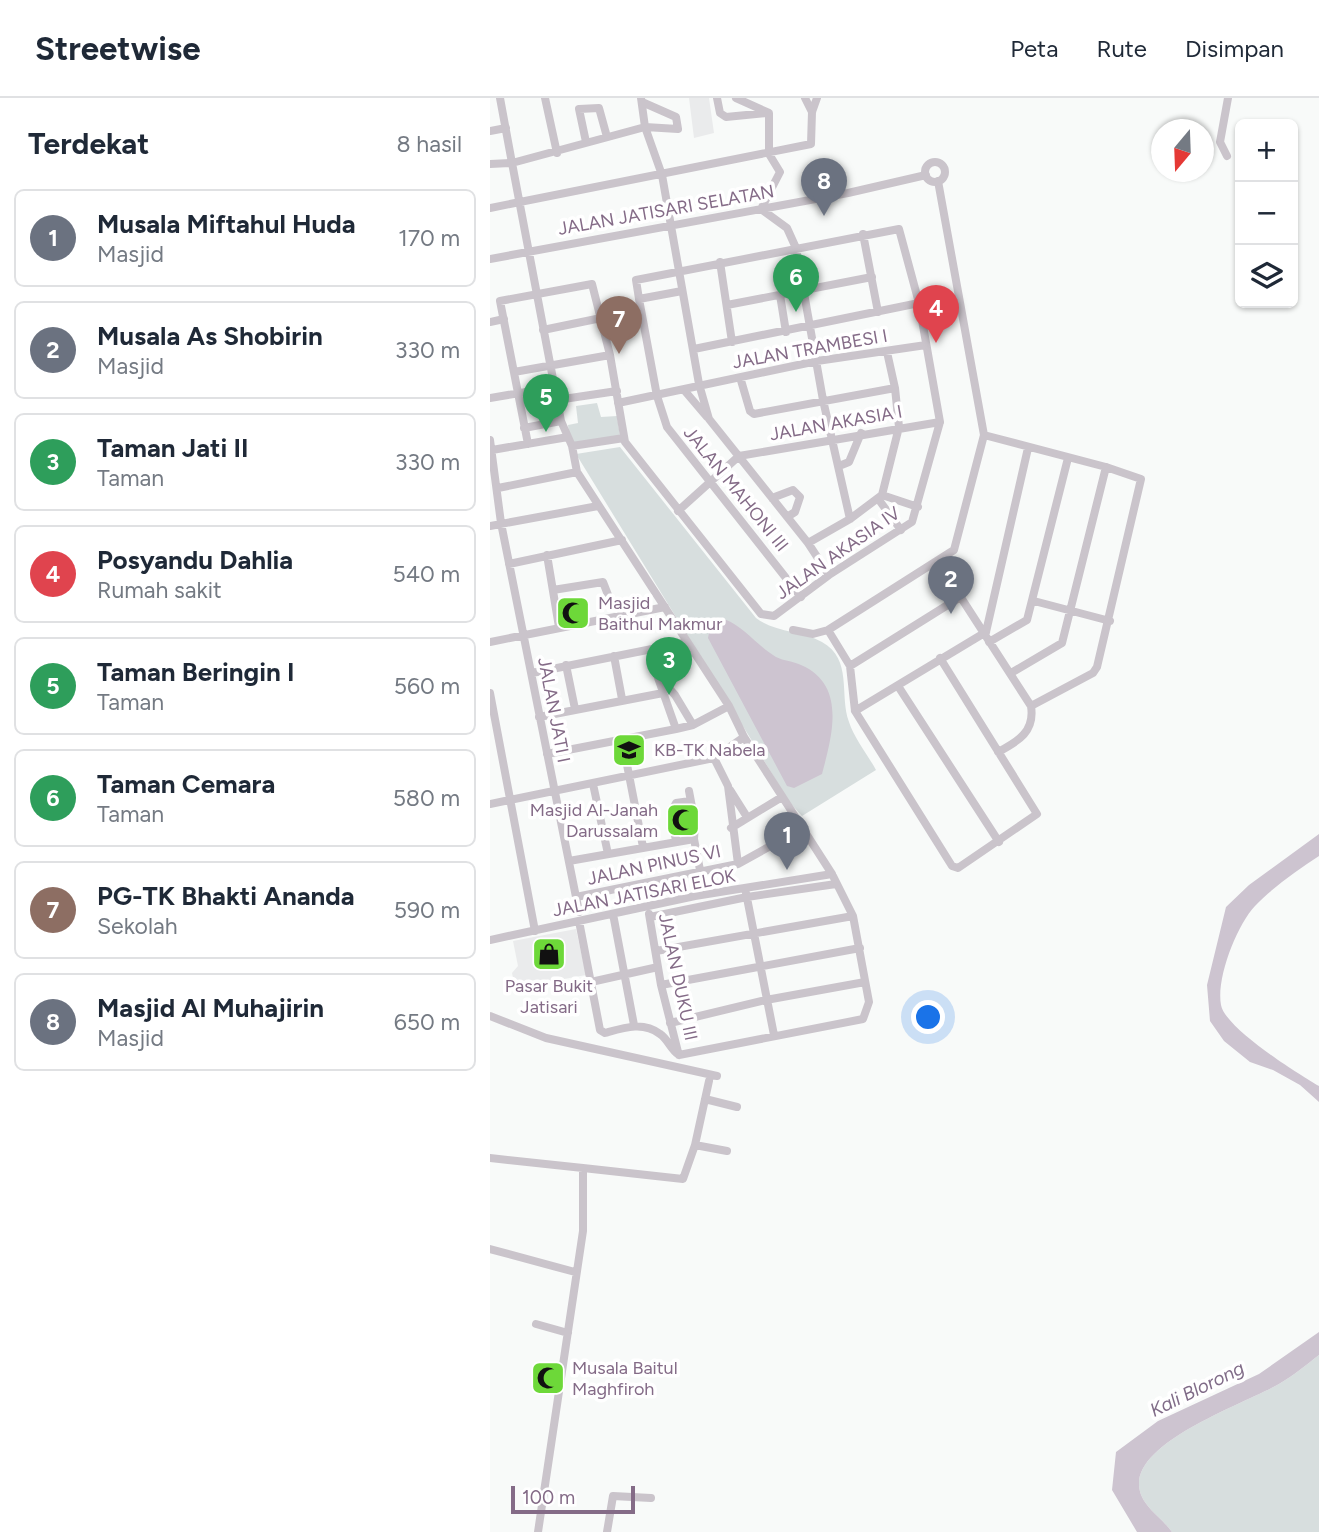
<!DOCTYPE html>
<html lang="id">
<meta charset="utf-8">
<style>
body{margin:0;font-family:Figtree,sans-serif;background:#f6f6f7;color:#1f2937}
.controls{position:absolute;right:21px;top:21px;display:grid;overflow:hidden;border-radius:10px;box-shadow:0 2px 5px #0004}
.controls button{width:63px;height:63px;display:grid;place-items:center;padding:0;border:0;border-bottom:2px solid #e0e1e3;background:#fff;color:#1f2937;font:35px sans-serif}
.compass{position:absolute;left:661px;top:21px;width:63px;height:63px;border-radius:50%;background:#fff;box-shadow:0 2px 5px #0004;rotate:199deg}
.scale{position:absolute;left:21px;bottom:18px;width:124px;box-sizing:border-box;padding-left:7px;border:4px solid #846b87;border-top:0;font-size:19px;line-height:24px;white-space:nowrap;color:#846b87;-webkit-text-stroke:5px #fff;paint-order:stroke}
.you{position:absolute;left:439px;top:920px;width:24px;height:24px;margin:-18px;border:5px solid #fff;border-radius:50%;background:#1a73e8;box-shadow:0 0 0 10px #1a73e833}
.badge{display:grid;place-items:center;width:46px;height:46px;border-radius:50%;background:#427838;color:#fff;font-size:23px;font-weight:700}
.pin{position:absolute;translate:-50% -58px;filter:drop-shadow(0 2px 4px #0008)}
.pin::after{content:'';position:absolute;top:37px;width:24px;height:21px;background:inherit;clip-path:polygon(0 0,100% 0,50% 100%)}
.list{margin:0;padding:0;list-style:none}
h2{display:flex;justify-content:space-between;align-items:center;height:91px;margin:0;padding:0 28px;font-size:30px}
h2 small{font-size:23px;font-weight:400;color:#747a83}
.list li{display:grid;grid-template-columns:46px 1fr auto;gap:21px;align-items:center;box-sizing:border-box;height:98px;margin:0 14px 14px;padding:0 14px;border:2px solid #e0e1e3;border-radius:10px}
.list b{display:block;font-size:26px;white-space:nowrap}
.list p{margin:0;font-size:23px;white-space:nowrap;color:#747a83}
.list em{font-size:23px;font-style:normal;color:#747a83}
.icon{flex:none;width:38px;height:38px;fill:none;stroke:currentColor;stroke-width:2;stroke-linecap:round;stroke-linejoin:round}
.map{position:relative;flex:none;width:829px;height:1434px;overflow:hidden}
header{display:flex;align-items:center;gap:42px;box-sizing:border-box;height:98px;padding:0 35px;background:#fff;border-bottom:2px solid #e0e1e3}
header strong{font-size:33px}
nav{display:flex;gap:38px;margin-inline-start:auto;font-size:24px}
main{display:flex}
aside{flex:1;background:#fff}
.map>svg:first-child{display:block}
.built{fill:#eaebec}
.green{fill:#d7dede}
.water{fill:#cdc4d0}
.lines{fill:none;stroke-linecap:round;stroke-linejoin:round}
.minor{stroke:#cac4cb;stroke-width:8}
.labels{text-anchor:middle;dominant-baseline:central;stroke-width:7;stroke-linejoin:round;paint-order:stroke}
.street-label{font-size:18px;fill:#846b87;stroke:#fff}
.poi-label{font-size:18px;fill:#846b87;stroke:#fff;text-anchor:start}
.water-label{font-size:19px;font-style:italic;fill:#806c88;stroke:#fff}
</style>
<header>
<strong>Streetwise</strong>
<nav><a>Peta</a><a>Rute</a><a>Disimpan</a></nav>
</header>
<main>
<aside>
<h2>Terdekat<small>8 hasil</small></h2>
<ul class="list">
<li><span class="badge" style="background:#6b7280">1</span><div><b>Musala Miftahul Huda</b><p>Masjid</p></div><em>170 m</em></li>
<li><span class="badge" style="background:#6b7280">2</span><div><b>Musala As Shobirin</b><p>Masjid</p></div><em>330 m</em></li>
<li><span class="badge" style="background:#2e9e5b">3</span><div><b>Taman Jati II</b><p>Taman</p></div><em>330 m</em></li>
<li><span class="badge" style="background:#e0444e">4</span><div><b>Posyandu Dahlia</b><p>Rumah sakit</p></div><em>540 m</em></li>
<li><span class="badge" style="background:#2e9e5b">5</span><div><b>Taman Beringin I</b><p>Taman</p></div><em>560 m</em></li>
<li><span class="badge" style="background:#2e9e5b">6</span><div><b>Taman Cemara</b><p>Taman</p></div><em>580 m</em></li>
<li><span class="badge" style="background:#8d6e63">7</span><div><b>PG-TK Bhakti Ananda</b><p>Sekolah</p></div><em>590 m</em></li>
<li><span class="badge" style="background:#6b7280">8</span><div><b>Masjid Al Muhajirin</b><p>Masjid</p></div><em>650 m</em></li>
</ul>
</aside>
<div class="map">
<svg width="829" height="1434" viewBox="0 0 829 1434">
<rect width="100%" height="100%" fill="#f8faf9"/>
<!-- built -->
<path class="built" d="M199,0h20l5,35 -20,5z
M86,831l10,46 -71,13 -3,-15 6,-7 -5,-25z"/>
<!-- green -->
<path class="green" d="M107,305l4,14 16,-1 3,20 -50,7 -2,-18 10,-2 -2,-17z
M130,349l136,171c20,15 45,12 66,24 31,17 17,53 27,80 5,16 19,33 27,48l-74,46 -12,-13 -214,-349z
M829,1257v177h-147c-11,-16 -32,-26 -33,-47 -2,-45 108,-82 140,-101 14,-8 27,-19 40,-29z"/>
<!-- water -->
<path class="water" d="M234,521c21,8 32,26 52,38 8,4 17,4 25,8 46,20 31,71 21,109l-28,14 -7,-2 -79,-148 2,-10z
M829,736v22c-21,14 -46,31 -64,50 -18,19 -39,72 -34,99 4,23 77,69 98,81v16l-19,-17 -27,-15 -23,-8 -26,-21 -14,-20 -3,-36 19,-78 23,-22z
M829,1234v23c-13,10 -26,21 -40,29 -32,19 -142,56 -140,101 1,21 22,31 33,47h-35l-25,-42 4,-38 42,-31 101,-47z"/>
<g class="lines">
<!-- minor -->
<path class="minor" d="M55,0l12,55
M151,0l4,29 17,48 37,209 10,35 99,124 21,32
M227,0l3,15 6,4 40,-4
M246,0l33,15v41l11,18 -19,37 26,19 9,20 27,152 27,119
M315,0l7,14
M152,4l34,15 2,12 -33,-2 -133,36 49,258 11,25 5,26 152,234 15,31 88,137
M0,33l16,-3
M96,44l-7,-33 20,-1 8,29
M737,58l-7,-14 8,-44
M435 74a10 10 0 1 1 20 0a10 10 0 1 1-20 0Z
M0,66l22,-1 -12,-65
M0,110l321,-64 1,-32 5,-14
M373,136l15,78
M0,161l358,-66 78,-18
M230,164l12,80
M290,197l6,37
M149,201l18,97 10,31 134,170
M237,207l145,-28
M0,224l14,-3
M53,232l58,-12
M204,251l225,-46
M24,274l96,-17
M250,279l10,34 4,3 141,-26
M194,292l23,27
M0,300l66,-11
M67,302l60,-9
M128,305l199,-42 109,-16
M34,330l37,-7
M494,337l122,32 35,12 -44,188 -4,6 -62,33
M0,342l11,83 78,389
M38,346l-28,-143 92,-17 18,71 15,87 136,172 13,2 55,-41 83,-53 28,-100 -21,-119 -20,-74 -263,51 3,19 43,-8
M82,348l52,-8
M2,352l76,-13
M349,368l10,-4 12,-29
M8,390l79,-16
M392,397l36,12
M282,400l21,-8 7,7 -5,15 -8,5
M389,402l22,30
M188,413l61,-55 201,-34
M0,428l108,-20
M318,445l42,-24 32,-24 17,-68 -4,-39 -8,-36
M57,457l12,72
M448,464l93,144c4,25 -12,35 -33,46
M19,466l113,-24
M63,492l50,-8 7,18 17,16
M544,503l76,20
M303,532l20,4 15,-4 126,-80 30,-115 -46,-254
M338,532l22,36 5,45 97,155 6,2 79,-54 -97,-156
M496,534l42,-184
M0,544l175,-35
M499,544l38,-22 41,-162
M163,552l4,25 18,20 18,30
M124,558l8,43
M76,567l9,44
M360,568l112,-70
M42,575l155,-31
M521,575l51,-30 44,-176
M167,577l19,54
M408,588l101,156
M0,595l45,238
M365,613l131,-79
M49,619l124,-24
M132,641l21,108
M57,656l129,-25 17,-4 36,-19
M224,660l14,28 10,78
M103,686l15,70
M240,692l17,27
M199,693l6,32 -1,16
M0,706l224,-46 30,-21
M241,730l51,-31
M186,743l-5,-28 5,-10 14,-2
M79,763l125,-22 6,31
M256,795l28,142
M86,799l162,-33 63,-35
M123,816l21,111
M159,816l12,71 17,67
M160,819l97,-20 89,-13
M89,823l21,109 5,3c18,-5 38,-12 55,1 8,5 10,15 19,21
M0,842l205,-44 137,-22 21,42 16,86 -6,17 -184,36
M166,853l197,-35
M101,884l67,-15
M171,887l199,-37
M0,918l56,22 171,38
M180,925l96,-23 99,-18
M215,1001l32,8
M205,1047l32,6
M0,1060l93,10v63l-45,301
M93,1070l100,11 12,-34 14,-64
M0,1151l85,23
M46,1226l32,9
M117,1434l6,-36 38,2"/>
</g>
<!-- icons -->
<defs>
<g id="mosque-square" transform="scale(1.75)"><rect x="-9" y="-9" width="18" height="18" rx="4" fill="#6dd839" stroke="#fff"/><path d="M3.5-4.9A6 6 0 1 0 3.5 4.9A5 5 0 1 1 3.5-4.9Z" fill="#111"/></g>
<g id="school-square" transform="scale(1.75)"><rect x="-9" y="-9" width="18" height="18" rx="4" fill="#6dd839" stroke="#fff"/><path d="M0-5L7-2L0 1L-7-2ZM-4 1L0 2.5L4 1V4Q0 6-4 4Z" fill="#111"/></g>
<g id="shop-square" transform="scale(1.75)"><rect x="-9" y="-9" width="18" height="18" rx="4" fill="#6dd839" stroke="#fff"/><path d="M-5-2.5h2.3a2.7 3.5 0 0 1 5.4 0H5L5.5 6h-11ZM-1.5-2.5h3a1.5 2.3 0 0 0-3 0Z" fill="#111"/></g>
</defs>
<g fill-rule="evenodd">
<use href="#mosque-square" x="83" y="515"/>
<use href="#school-square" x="139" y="652"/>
<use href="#mosque-square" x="193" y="722"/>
<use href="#shop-square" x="59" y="856"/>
<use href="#mosque-square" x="58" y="1280"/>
</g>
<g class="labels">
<!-- street labels -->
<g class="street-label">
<text transform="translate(176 112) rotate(-10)">JALAN JATISARI SELATAN</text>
<text transform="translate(320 251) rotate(-10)">JALAN TRAMBESI I</text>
<text transform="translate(346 325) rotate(-10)">JALAN AKASIA I</text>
<text transform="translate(246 391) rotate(51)">JALAN MAHONI III</text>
<text transform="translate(348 455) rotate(-35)">JALAN AKASIA IV</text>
<text transform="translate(64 612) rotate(79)">JALAN JATI I</text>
<text transform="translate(164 767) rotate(-12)">JALAN PINUS VI</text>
<text transform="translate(154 795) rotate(-11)">JALAN JATISARI ELOK</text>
<text transform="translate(188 879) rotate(78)">JALAN DUKU III</text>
</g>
<!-- poi labels -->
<g class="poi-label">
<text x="108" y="505">Masjid<tspan x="108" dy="21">Baithul Makmur</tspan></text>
<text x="164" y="652">KB-TK Nabela</text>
<text x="168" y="712" text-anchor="end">Masjid Al-Janah<tspan x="168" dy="21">Darussalam</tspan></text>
<text x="59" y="888" text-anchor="middle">Pasar Bukit<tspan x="59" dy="21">Jatisari</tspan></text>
<text x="82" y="1270">Musala Baitul<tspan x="82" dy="21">Maghfiroh</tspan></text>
</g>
<!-- water labels -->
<g class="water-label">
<text transform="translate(707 1291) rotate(-26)">Kali Blorong</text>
</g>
</g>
</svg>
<div class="controls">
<button>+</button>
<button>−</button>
<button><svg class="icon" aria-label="layers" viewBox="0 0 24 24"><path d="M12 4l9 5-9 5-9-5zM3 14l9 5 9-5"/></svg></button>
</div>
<svg class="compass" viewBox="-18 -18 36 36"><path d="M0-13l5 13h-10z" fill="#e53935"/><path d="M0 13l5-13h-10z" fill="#747a83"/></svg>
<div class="scale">100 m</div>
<div class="you"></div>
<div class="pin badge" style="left:297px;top:772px;background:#6b7280">1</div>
<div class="pin badge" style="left:461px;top:516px;background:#6b7280">2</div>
<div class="pin badge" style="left:179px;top:597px;background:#2e9e5b">3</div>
<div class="pin badge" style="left:446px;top:245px;background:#e0444e">4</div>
<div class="pin badge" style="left:56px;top:334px;background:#2e9e5b">5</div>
<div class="pin badge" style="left:306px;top:214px;background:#2e9e5b">6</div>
<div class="pin badge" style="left:129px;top:256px;background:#8d6e63">7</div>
<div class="pin badge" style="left:334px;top:118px;background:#6b7280">8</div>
</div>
</main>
